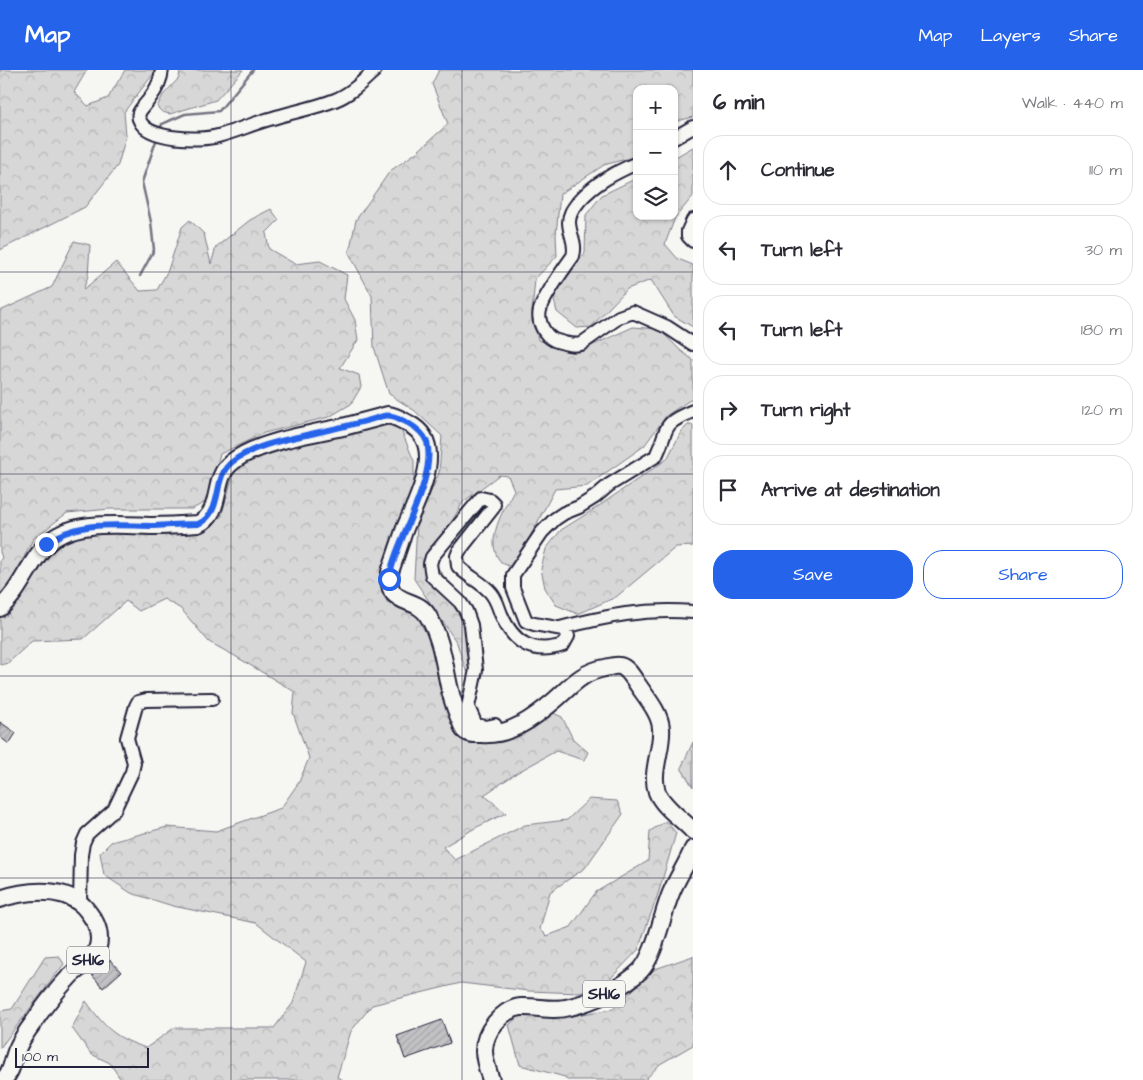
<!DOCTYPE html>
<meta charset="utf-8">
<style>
body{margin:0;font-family:"Architects Daughter",sans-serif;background:#f7f7f7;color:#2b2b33}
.controls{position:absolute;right:15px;top:15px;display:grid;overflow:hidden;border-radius:10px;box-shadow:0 1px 4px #0004}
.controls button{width:45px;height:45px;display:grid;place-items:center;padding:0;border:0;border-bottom:1px solid #e1e1e2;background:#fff;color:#2b2b33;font:25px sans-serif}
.scale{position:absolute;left:15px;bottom:12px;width:134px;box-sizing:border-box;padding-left:5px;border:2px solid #22223b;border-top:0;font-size:14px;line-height:18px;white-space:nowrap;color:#22223b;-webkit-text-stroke:4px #f6f6f2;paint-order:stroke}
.stop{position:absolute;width:15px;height:15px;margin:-11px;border:4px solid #2563eb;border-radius:50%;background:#fff}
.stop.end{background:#2563eb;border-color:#fff;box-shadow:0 1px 5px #0008}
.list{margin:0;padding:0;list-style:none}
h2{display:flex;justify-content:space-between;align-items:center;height:65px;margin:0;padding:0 20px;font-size:21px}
h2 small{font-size:16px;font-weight:400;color:#7c7c81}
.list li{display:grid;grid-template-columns:32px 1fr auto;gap:15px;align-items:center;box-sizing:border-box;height:70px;margin:0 10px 10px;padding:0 10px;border:1px solid #e1e1e2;border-radius:20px}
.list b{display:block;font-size:19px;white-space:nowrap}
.list em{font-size:16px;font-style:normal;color:#7c7c81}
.actions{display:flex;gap:10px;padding:15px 20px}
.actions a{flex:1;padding:11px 0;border:1px solid #2563eb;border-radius:20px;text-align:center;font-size:18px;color:#2563eb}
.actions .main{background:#2563eb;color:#fff}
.icon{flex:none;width:28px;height:28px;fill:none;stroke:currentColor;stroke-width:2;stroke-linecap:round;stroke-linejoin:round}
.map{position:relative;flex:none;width:693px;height:1010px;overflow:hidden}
header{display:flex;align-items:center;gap:30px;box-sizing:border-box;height:70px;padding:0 25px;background:#2563eb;color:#fff}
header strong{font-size:24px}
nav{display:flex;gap:28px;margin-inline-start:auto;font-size:18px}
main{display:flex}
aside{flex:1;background:#fff}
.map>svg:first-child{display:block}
.forest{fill:url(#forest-crowns);stroke:#7c7c89}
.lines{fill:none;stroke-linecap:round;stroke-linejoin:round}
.stream{stroke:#757583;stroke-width:2.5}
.building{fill:url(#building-hatch);stroke:#22223b}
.minor-casing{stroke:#22223b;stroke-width:16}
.major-casing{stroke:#22223b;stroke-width:20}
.minor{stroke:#f6f6f2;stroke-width:12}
.major{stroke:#f6f6f2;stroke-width:16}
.route{stroke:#2563eb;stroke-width:6}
.grid{fill:none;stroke:#22223b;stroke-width:1;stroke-opacity:0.55}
.labels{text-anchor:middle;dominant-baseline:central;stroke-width:4;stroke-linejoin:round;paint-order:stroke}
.shield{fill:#f6f6f2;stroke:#626272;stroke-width:1}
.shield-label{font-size:16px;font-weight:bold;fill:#22223b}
</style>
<header>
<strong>Map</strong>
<nav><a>Map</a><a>Layers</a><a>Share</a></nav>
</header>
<main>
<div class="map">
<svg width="693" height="1010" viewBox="0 0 693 1010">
<defs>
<pattern id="forest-crowns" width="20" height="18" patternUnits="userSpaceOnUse" patternTransform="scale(1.25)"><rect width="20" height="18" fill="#d7d7d7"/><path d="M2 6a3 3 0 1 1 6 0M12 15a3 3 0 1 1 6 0" fill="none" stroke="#b8b8b9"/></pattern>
<pattern id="building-hatch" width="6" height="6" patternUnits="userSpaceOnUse" patternTransform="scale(1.25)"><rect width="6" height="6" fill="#c2c2c4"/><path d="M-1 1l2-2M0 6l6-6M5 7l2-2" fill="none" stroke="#a6a6a9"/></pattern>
</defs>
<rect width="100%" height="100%" fill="#f6f6f2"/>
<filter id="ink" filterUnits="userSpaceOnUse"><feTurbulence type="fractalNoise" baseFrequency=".02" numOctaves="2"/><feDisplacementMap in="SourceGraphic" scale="10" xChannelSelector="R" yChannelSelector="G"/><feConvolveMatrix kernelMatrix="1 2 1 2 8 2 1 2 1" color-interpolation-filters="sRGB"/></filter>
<g filter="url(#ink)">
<!-- forest -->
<path class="forest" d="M0,0h87l-13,22 14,14 20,-8 17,-28h29v3l-30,39 2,24 -8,29 -33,42 -85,43z
M180,0h63l-27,30 -46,14 -8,-2 -5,-5 6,-12 16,-17z
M439,0h254v47l-19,5v-33h-37v67l-33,9 -44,29 -4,41 1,21 -22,23 -3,34 6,27 42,11 53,-24 26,2 21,21 13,10v38l-26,17 -23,31 -57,40 -32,3 -32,61 -11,17c-3,-1 -9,-3 -11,-5 -18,-20 3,-53 13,-72l-6,-14 -9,-1 -36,27 -25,44 -3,18 10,14 23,42 2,55 -5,-7 -8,-25 -43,-64 3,-55 22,-51 3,-37 -27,-25 -26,-17 -15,-47 -2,-51 -23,-43 7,-33 34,-49 27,-19 31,-28 -16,-40z
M693,77v49l-18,22 -10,26 13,15 15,6v62l-19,-11 -23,-36 -24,9 -36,38 -14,1 -20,-16 -4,-16 32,-43 1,-38 16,-20 35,-17v38h37v-58z
M271,139l8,11 -13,13 3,16 26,15 25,-3 27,14 -3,24 11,21 3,20 -18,28 19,7 2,12 -10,17 -22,13 -65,16 -44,21 -14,48 -14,7h-82l-43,4 -34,26 -24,49 -9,7v-35l2,-2 -2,-6v-241l52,-24 22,-46 16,4 -2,31 -5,14 33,-28 24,29 17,-1 11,-20 14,-43 8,-7 14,14 7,30 5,-17 34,-27z
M374,352l20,2 8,8 12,29v21l-23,69 -10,22 6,29 31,14 18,28 30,92 85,-24 11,5 11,22 15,13 -4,8 -28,-9 -38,21 -34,23 22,18 -31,15 -32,19 12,13 70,-35 42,-5 22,-21 28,2 6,13 -38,54 -35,24 -10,37 7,7 24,-9 25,-35 52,-31 2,-30 16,-10 10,12 -17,58 -21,59 -30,31 -28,12 -51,-2 -68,-8 -89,22 -21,26 -14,46 6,3h-222l-11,-17 -19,-9 -19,-26 14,-27c20,28 28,36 60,47l28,-20h100l19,-25 13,-41 -50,-39 -83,-17 -42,-13 -27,-18 -4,-22 11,-11 56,-15 49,4 65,-23 18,-26 10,-24 -16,-45 2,-21 -60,-36 -26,-14 -28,-33 -17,-10 -25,12 -13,-10 -43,38 -51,2 -24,22 -8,2v-47l19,-19 25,-44 15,-14 40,-10 109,-7 13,-7 16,-56 19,-3 67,-23z
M688,355h5v121l-17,1 -60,50 -38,17 -22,-9 -11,-17 -4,-19 5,-20 15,-19 35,-22 71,-49 14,-27z
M693,672v45l-12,-19z
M59,886l5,8 -64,84v-37l12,-2 33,-52z
M693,886v89l-33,19 -15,16h-78l-2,-3 -45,-12 -11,-40 12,-11 44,3 48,-8 42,-40z"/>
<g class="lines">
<!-- stream -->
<path class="stream" d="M160,60l2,-6 23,-10 34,-3 34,-41
M140,206l14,-26 -3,-28 -9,-40 15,-44"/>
</g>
<!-- building -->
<path class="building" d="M0,652l16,11 -7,11 -9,-7z
M110,890l11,12 -18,16 -11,-13z
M442,950l8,23 -45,16 -8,-23z"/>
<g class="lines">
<!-- minor casing -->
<g class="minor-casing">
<path id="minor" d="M162,0c-1,10 -6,20 -12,28 -3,5 -9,10 -11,15 -1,3 -1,5 1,8 8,19 61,20 78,15 19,-5 36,-13 55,-18 20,-6 42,-10 62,-18 16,-6 28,-19 40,-30
M674,68l19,-11
M637,93c-23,10 -42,20 -58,38 -5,7 -10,12 -10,21 0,12 8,21 4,34 -8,11 -29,41 -33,54 -3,11 4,25 14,30 9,3 18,6 27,4l38,-27 14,-5 34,15 26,17
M693,150l-5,11v5l5,5
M560,558c48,-12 83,-20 133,-16
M495,655l-9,2 -10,-2 -8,-18 8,-37 -5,-45 -5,-14 -6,-9 -28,-26 -2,-12 2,-7 49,-59 9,2 4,4 -1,4 -34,43 -2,5 1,10c10,11 24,16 33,27 6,7 7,14 10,21 12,29 32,41 62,31l5,-9 -2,-5 -3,-2 -29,-5 -8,-3 -13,-33v-13l29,-43 13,-13 9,-6 15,-6 16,-10 14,-12 47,-29c14,-29 3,-31 37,-45
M80,833l1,-48 2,-12 4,-9 27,-24 18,-38 2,-9 -7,-25 9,-32 2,-4 8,-2 66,-1"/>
</g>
<!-- major casing -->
<g class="major-casing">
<path id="major" d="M0,538c20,-17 28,-43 45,-62 24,-27 75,-21 107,-20 15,0 31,-1 46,-2 26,-12 13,-45 33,-61 22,-20 83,-30 112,-36 15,-4 30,-8 45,-12 8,1 14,5 21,9 39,20 8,76 -4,104 -5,15 -10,29 -15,44 -5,36 26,23 38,44 13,21 16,47 21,70 3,15 9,30 15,44 5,5 11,4 18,4 28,2 52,-16 73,-34 17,-15 27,-28 50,-32 5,-1 10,-3 15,-2 8,2 13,12 18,19 8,12 22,28 23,43 2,20 -11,44 -4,64 6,15 25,27 36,39
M0,829c23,-8 60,-13 81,5 6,5 10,12 14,18 5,10 6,23 -1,33 -6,7 -16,14 -23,20 -14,15 -27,31 -38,48 -6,8 -12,17 -16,26 -5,11 -4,22 -14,31
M491,1010c-3,-9 -7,-20 -7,-29 0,-19 18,-42 37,-44 16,-1 32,5 49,0 25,-6 52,-19 70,-36 15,-15 22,-57 31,-78 6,-15 16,-29 22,-44"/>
</g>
<!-- minor -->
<use href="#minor" class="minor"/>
<!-- major -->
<use href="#major" class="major"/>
</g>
</g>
<g class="lines" filter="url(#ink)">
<!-- route -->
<path class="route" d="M46,474c31,-25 72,-18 109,-18 15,-1 29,-2 43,-2 27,-12 13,-46 34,-62 21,-17 57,-23 83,-29 23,-5 46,-10 68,-17 10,-2 16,3 25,7 7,4 16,11 19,19 10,38 -32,98 -38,137"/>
</g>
<!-- grid -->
<path class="grid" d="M231,0v1010M462,0v1010M0,202h693M0,404h693M0,606h693M0,808h693"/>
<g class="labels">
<!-- shield labels -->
<g class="shield">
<rect x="67" y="876.5" width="42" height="27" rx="4"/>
<rect x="583" y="910.5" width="42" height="27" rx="4"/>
</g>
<g class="shield-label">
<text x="88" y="890">SH16</text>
<text x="604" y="924">SH16</text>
</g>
</g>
</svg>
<div class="controls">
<button>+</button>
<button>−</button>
<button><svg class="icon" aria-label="layers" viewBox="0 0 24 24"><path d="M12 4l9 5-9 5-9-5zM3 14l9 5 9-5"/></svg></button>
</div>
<div class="scale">100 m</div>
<div class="stop" style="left:389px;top:509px"></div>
<div class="stop end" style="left:46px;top:474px"></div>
</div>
<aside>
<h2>6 min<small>Walk · 440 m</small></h2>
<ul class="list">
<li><svg class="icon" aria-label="ahead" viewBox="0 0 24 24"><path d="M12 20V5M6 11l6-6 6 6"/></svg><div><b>Continue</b></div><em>110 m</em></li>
<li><svg class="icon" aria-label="left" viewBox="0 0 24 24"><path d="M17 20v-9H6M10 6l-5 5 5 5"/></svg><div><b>Turn left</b></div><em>30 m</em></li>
<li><svg class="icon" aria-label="left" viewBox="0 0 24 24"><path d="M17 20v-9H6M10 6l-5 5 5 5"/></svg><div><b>Turn left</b></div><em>180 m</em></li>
<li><svg class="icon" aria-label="right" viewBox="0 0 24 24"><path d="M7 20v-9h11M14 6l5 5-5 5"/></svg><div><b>Turn right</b></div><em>120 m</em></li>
<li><svg class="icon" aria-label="arrive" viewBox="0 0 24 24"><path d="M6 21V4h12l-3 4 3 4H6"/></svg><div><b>Arrive at destination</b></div></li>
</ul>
<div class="actions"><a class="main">Save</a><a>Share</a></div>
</aside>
</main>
